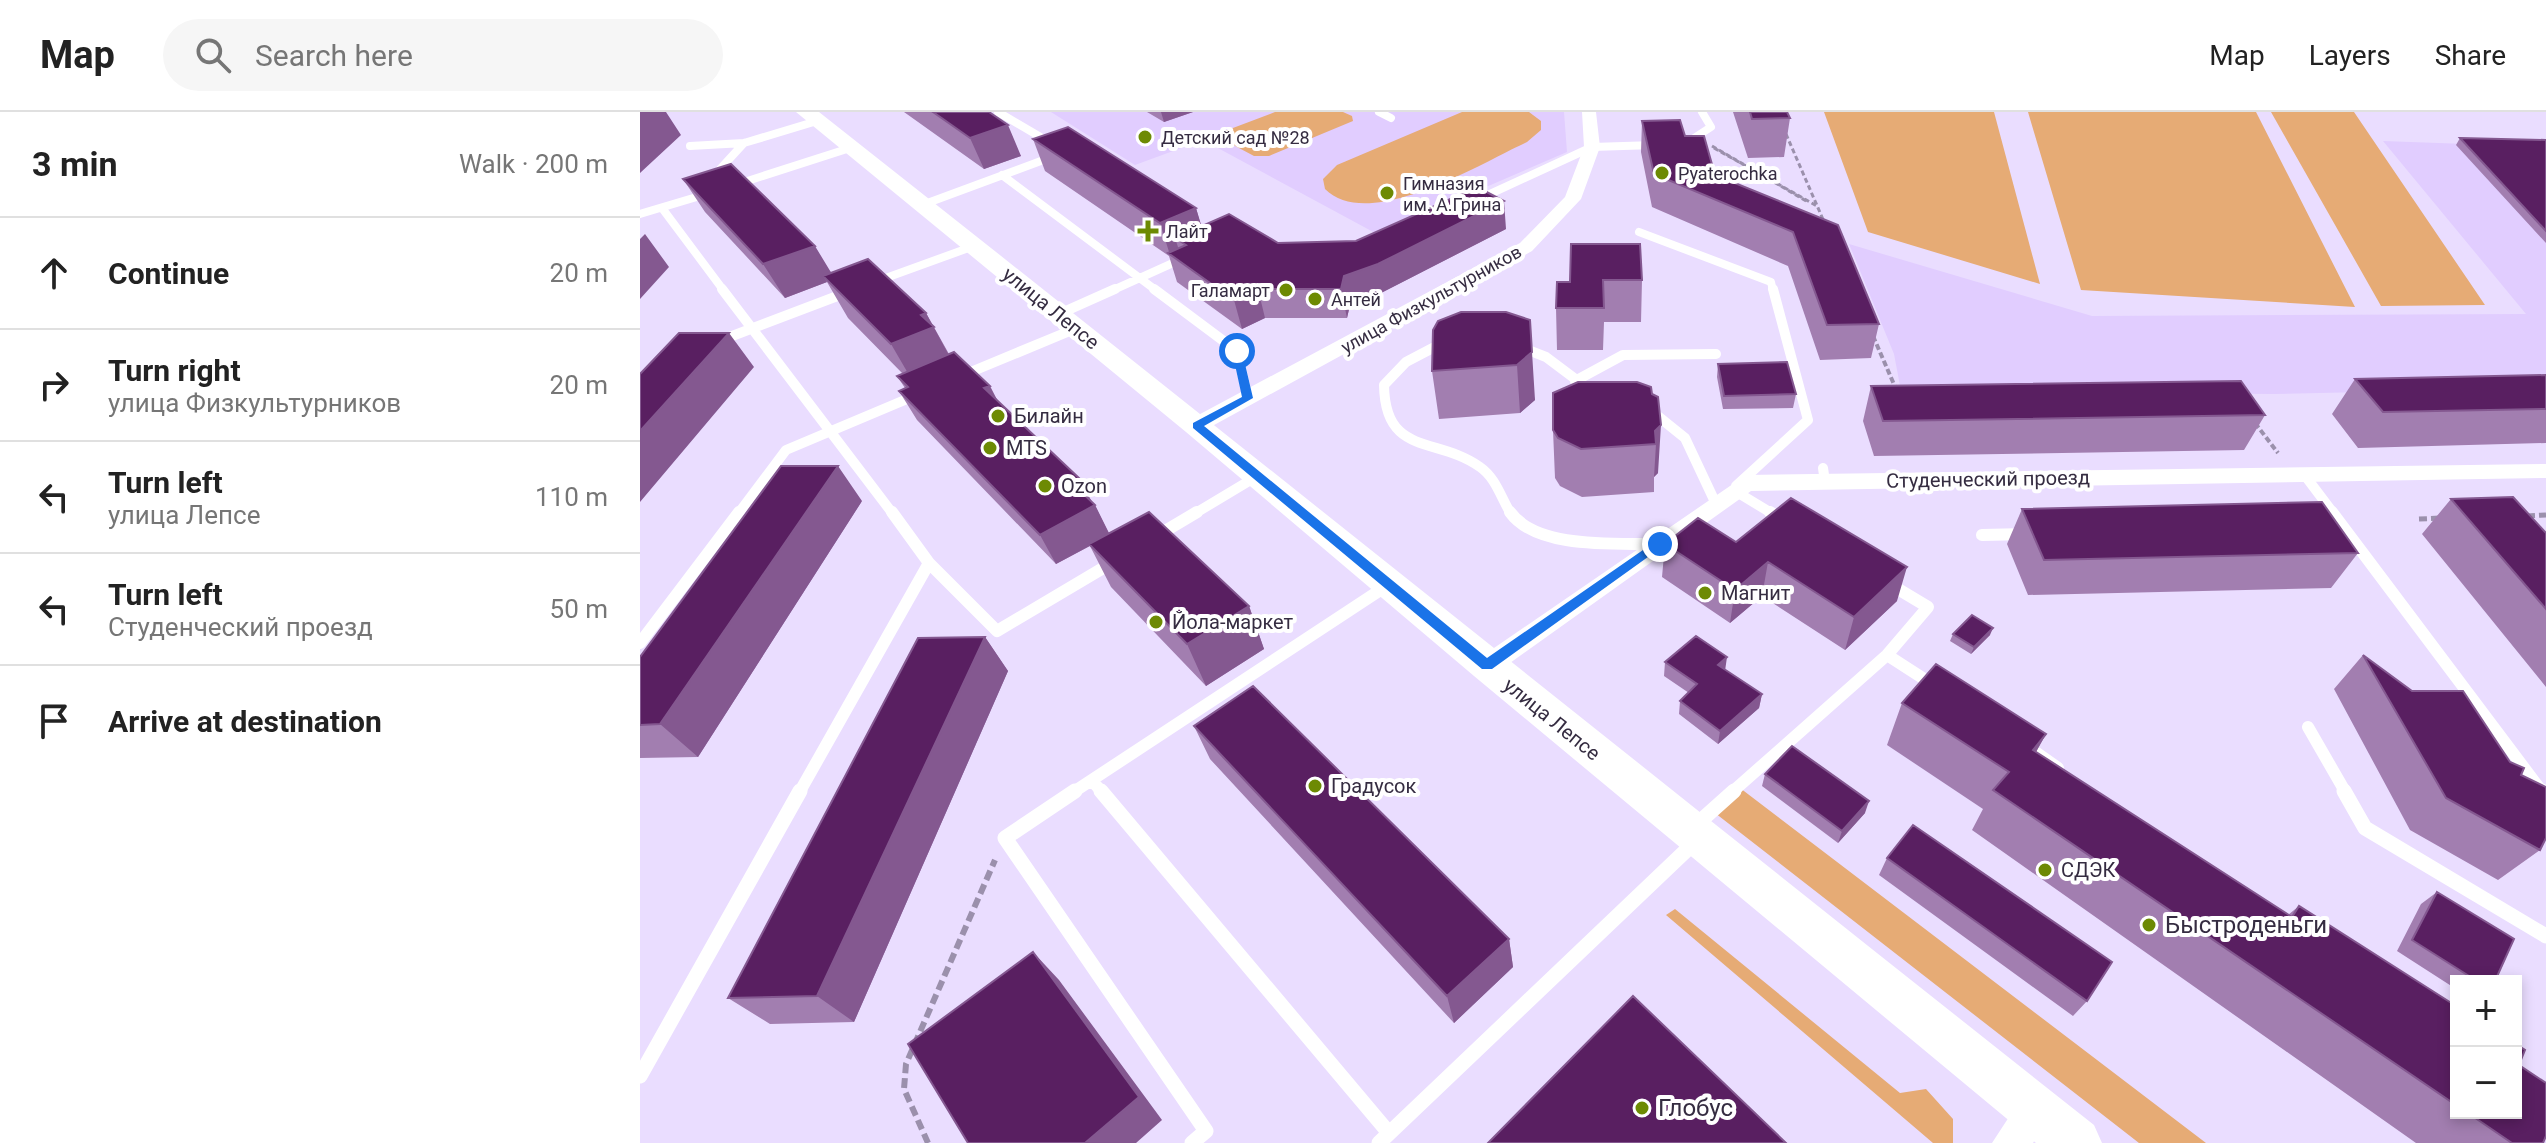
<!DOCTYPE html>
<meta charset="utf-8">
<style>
body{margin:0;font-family:Roboto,sans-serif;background:#f6f6f6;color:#222}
.controls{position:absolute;right:24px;bottom:24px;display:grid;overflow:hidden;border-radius:0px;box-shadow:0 4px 12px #0003}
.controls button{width:72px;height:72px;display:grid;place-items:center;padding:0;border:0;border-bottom:2px solid #e0e0e0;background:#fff;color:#222;font:40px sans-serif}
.stop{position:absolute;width:24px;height:24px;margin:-18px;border:6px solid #1a73e8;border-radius:50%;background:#fff}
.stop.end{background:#1a73e8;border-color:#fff;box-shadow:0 2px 8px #0008}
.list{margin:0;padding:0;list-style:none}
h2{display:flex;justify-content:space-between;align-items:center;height:104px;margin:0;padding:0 32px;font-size:34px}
h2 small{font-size:26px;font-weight:400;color:#767676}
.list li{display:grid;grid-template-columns:52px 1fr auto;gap:24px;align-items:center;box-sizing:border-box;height:112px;padding:0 32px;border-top:2px solid #e0e0e0}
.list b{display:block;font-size:30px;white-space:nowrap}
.list p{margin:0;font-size:26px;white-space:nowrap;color:#767676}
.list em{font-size:26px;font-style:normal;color:#767676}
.icon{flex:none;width:44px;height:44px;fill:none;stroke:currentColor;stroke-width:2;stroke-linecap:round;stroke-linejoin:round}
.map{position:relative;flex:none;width:1906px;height:1031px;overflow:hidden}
header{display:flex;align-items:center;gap:48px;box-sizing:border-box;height:112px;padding:0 40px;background:#fff;border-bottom:2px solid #e0e0e0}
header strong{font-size:38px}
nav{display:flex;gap:44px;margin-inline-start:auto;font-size:28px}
.search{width:560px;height:72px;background:#f6f6f6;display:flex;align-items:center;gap:20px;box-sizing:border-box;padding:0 28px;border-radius:44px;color:#767676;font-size:30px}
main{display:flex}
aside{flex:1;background:#fff}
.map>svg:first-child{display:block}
.built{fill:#e1cdff}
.green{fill:#e6ab75}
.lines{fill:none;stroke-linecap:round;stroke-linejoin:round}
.path-far3{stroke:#9b90ac;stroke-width:3;stroke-dasharray:5 3;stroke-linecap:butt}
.path-far2{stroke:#9b90ac;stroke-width:4;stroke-dasharray:6 3;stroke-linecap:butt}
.path-far1{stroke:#9b90ac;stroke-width:5;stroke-dasharray:8 4;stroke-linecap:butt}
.path{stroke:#9b90ac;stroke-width:6;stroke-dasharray:10 5;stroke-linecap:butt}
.lane-far3{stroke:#fff;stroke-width:8}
.lane-far2{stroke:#fff;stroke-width:10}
.lane-far1{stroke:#fff;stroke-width:12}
.lane{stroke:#fff;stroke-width:15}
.street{fill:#fff;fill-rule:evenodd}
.secondary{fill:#fff;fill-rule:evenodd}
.wall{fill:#a27eb0}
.shaded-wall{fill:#845890}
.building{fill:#591f61;stroke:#845890;stroke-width:2}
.route{fill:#1a73e8}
.poi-dot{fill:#6d8a03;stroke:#fff;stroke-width:3}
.labels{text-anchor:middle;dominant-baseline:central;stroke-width:8;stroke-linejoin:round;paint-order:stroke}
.far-poi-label{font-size:18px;fill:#352c41;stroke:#fff;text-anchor:start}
.far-street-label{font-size:18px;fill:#352c41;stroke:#fff}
.street-label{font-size:20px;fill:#352c41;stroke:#fff}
.poi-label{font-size:20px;fill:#352c41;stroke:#fff;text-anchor:start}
.near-poi-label{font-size:24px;fill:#352c41;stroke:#fff;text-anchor:start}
</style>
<header>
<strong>Map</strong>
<div class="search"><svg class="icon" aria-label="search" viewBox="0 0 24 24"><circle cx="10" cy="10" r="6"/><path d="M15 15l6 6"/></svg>Search here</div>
<nav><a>Map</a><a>Layers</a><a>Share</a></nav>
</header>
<main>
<aside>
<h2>3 min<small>Walk · 200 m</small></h2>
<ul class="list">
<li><svg class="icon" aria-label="ahead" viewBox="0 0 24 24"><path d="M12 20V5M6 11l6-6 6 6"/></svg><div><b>Continue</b></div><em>20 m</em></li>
<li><svg class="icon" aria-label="right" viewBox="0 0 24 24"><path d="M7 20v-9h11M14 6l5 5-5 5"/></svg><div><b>Turn right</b><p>улица Физкультурников</p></div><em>20 m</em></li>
<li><svg class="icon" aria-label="left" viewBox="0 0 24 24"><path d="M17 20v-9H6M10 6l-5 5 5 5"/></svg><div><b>Turn left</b><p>улица Лепсе</p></div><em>110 m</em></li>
<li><svg class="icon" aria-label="left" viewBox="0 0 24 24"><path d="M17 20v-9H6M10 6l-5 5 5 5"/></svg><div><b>Turn left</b><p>Студенческий проезд</p></div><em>50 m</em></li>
<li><svg class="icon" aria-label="arrive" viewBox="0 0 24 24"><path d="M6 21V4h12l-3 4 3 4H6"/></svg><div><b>Arrive at destination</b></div></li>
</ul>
</aside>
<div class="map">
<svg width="1906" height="1031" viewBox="0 0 1906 1031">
<rect width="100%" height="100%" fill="#eaddff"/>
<!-- built -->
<path class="built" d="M411,0h513l3,40 -190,82 -174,-94 -68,25z
M1743,29l163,6v241l-271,6 -374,-3 -7,-37 -45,-110 243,72 434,-2z"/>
<!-- green -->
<path class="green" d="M635,0h68l9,4 1,5 -84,35h-15l-32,-17 3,-8z
M822,0h67l12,9v9l-14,12c-46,21 -158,91 -202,47l-2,-10 14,-14z
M1184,0h170l46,172 -172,-52z
M1388,0h228l99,195 -274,-17z
M1631,0h83l131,193 -104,1z
M1100,676l466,355h-67l-424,-330z
M1035,797l225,184 26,-4 27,30v24h-20l-267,-228z"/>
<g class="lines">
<!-- path-far3 -->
<path class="path-far3" d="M1146,22l39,90
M1072,34l96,56
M1074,36l103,58"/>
<!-- path-far2 -->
<path class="path-far2" d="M1233,224l23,53
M1615,311l23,30"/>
<!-- path-far1 -->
<path class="path-far1" d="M1887,404l19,-1
M1779,407l22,-1"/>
<!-- path -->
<path class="path" d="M288,1031l-24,-54 2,-25 89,-204"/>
<!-- lane-far3 -->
<path class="lane-far3" d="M358,0l56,33
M739,0l12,6
M1045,32l26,-17 -9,-15
M50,34l54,-3 73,-22
M362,63l155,116
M71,67l33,-36
M95,73l115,-37
M837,88l115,-53 63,-2
M282,93l135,-50
M22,96l62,83
M0,102l70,-21
M999,120l132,50 2,9
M232,171l102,-37
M471,179l73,-33"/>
<!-- lane-far2 -->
<path class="lane-far2" d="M82,177l171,225
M514,177l83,62 11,47
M419,202l56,-25
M808,228l-42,22 -22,23c1,72 53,51 96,82 16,11 21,31 31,47
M79,229l129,-49
M878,234l28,11 44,33
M321,264l116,-48
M935,269l48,-26 93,-1
M1009,297l36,29 31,66 7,-6
M1183,356l2,14
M1663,361l31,41
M1096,374l72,-66 -35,-131
M1095,379l38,23
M98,402l48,-64 133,-56
M554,402l65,-39"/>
<!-- lane-far1 -->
<path class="lane-far1" d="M870,400c27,38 108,31 150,32
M1130,400l13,8
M1692,400l211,281
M1342,423l45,-1
M515,425l42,-25
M289,451l68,68 118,-70
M0,531l99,-131
M1247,543l48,31
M1668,615l38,66
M1384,632l34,24
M453,670l10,11
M159,681l130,-230 -37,-51
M432,681l316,-208
M1091,681l156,-138 41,-48 -40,-24"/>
<!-- lane -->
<path class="lane" d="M435,679l-70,47 201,293 -14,12
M461,679l288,342
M1704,679l21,37 181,108
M1902,679l4,6
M1056,713l38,-34
M0,964l160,-285
M739,1031l316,-301"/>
<!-- street -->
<path class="street" d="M942,0h14l4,35 -19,52 -49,52 -327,179h-16l-3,-5 3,-5 331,-177 45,-46 19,-50z
M1906,352v14l-795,13 -255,182 -9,3 -9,-3 -4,-7 4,-7 268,-184z
M1395,980l13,5 5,13 -20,33h-41l30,-46z"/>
<!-- secondary -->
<path class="secondary" d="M156,0h23c426,336 849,676 1275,1013l8,18h-66l-562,-467 -288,-244z"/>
</g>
<!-- wall -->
<path class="wall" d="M264,0h85l32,44 -37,13z
M507,0h46l-29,10z
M1093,0h54l3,6 -6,39 -36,1z
M1002,9l43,15 30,39 123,50 41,99 -8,34 -51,2 -32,-94 -136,-59 -11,-55z
M1820,26l86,2v103l-90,-98z
M393,27l163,69 5,18 77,17 78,-2 150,-12 -123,63 -33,13 -3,13h-82l-23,11 -65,-47 -8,-26 -124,-85z
M43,67l148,93 95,41 23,41 48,47 98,104 14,29 140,72 15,43 -58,37 -95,-99 -21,-41 -34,18 -139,-144 -18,-29 6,-3 -8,-12 6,-2 -55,-56 -21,-36 -42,16 -80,-86z
M931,132l71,36 -1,42h-37l-1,28h-46l-1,-42 14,-26z
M866,200l29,88 -15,13 -81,6 -7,-48z
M1078,252l78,30 -3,14 -70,1 -6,-32z
M1906,263v68l-188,5 -26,-34 23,-35z
M1231,274l394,29 -21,35 -370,6 -11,-35z
M1012,282l6,3v76l-4,4v15l-72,5 -22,-11 -5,-8 -2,-48z
M1811,387l95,34v154l-124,-153z
M222,389l-164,256 -58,1v-101z
M1382,397l336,44 -27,35 -303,7 -21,-51z
M1096,430l161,59 -52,49 -83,-54 -32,27 -68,-46 3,-33z
M1313,522l37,1 -19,19 -21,-13z
M345,525l23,34 -154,351 -84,2 -42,-26z
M1723,543l147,107 11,13 19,75 -42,30 -88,-50 -76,-141z
M1025,550l60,8 37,24 -3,14 -41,36 -39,-30 1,-13 9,-8 -25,-17z
M1262,591l144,31 -10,18 252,163 11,-9 157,100v107h60l3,-48 24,78h-127l-444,-313 11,-21 -96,-64z
M554,614l315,213 4,28 -59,56 -244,-264z
M1125,662l100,39 -27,30 -76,-57z
M1247,746l200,143 -14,15 -194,-141z
M1797,780l58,89h-39v8l-59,-38 24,-47z"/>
<!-- shaded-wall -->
<path class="shaded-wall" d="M0,0h26l15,23 -41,38z
M521,0h32l-29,10z
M368,13l13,31 -37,13 -14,-31z
M864,89l2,28 -123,63 -33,13 -3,13 -6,-29 3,-13z
M556,96l10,33 -20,4 -11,-7 5,15 -10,2 -10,-32z
M5,122l24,33 -29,32v-60z
M175,134l20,33 -12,-3 4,6 -42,16 -22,-34z
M618,177l7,29 -23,11 -8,-29z
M286,201l31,57 -41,17 -25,-43 30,-29z
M89,221l25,34 -114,135v-71z
M892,240l3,48 -15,13 -3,-48z
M350,274l15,29 -21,-27z
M1021,313l-3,48 -4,4 2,-33 -1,-13z
M198,354l24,35 -164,256 -38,-33z
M440,367l14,27 1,-1 15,30 -54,29 -16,-29 32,-52z
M1128,450l-6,34 -32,27 5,-33z
M1267,455l-10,34 -52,49 9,-33z
M609,494l15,43 -58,37 -19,-42z
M1353,516l-3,7 -19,19 3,-7z
M345,525l23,34 -154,351 -37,-26z
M1087,545l-2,14 -7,-6z
M1122,582l-3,14 -41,36 2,-13z
M1406,622l-23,41 10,-25z
M1229,689l-4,12 -27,30 4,-12z
M869,827l4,28 -59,56 -7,-27z
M393,840l26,28 103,140 -26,23h-51z"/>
<!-- building -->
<path class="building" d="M293,0h56l19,13 -38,13z
M1110,0h37l3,6 -38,1z
M1040,8l5,16h19l11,39 123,50 41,99 -52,1 -34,-93 -139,-58 -12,-53z
M428,15l128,81 -36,15 -127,-84z
M1820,26l86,2v91z
M91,52l84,82 -52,18 -80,-85z
M837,75l27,14 -126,63 -34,12 -3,13h-83l-24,11 -66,-47 18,-8 -11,-7 54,-24 49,29 78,-2z
M931,132h69l2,36h-39l1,28h-48l1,-26h13z
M228,147l58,54 -5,2 13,12 -43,17 -68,-68z
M821,200h45l24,8 2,32 -15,13 -85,6 1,-41 5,-9z
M39,221h50l-89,98v-57z
M314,240l36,34 -6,2 96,91 -8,4 23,22 -55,30 -141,-144 9,-4 -11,-11z
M1147,250l9,32 -72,2 -6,-32z
M1906,263v34l-163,3 -28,-33z
M1601,269l24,34 -382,6 -12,-35z
M938,270h59l14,5 1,7 6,3 3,28 -6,6 1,13 -75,5 -23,-11 -5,-8v-37z
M141,354h57l-178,258 -20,1v-68z
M1873,385l33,36v76l-95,-110z
M1151,386l116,69 -53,50 -86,-55 -33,28 -70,-46 33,-26 38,24z
M1682,390l36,51 -314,7 -22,-51z
M509,400l100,94 -62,38 -98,-100z
M1332,503l21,13 -19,19 -21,-13z
M1056,524l31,21 -9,8 44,29 -42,37 -40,-30 17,-17 -32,-22z
M345,525l-168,359 -89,2 190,-360z
M1723,543l49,36h51l47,71 14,6 -3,7 25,12v51l-6,12 -94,-52z
M1296,552l110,70 -13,16 259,167 7,-11 157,100v99l-463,-315 16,-18 -107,-69z
M613,574l256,253 -62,57 -253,-270z
M1152,634l77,55 -27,30 -77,-57z
M1273,713l199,137 -25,39 -200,-143z
M1797,780l77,47 -19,42h-18l-65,-41z
M393,840l106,145 -54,46h-117l-60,-99z
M993,884l153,147h-298z
M1876,932l9,6 -6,15 27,18v53l-3,7h-31l-44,-30h48z"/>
<!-- route -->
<path class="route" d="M597,236l5,3 11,47 -49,28 283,232 169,-117 10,3 -174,125h-10l-289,-241v-5l49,-26 -10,-46z"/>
<!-- markers -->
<g class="poi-dot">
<circle cx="505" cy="25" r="8"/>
<circle cx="1022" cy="61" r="8"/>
<circle cx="747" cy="81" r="8"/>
<path d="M504 107h8v8h8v8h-8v8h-8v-8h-8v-8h8z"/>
<circle cx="646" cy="178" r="8"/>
<circle cx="675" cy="187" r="8"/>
<circle cx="358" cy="304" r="8"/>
<circle cx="350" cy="336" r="8"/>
<circle cx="405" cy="374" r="8"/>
<circle cx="1065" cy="481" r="8"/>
<circle cx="516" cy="510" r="8"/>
<circle cx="675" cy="674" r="8"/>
<circle cx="1405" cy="758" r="8"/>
<circle cx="1509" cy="813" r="8"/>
<circle cx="1002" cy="996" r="8"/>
</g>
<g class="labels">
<!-- far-poi labels -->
<g class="far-poi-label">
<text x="521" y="25">Детский сад №28</text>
<text x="1038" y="61">Pyaterochka</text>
<text x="763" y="71">Гимназия<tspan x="763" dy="21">им. А.Грина</tspan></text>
<text x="526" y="119">Лайт</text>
<text x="630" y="178" text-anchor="end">Галамарт</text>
<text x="691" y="187">Антей</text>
</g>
<!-- far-street labels -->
<g class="far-street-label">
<text transform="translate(791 187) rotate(-29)">улица Физкультурников</text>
</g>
<!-- street labels -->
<g class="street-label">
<text transform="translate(411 196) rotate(39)">улица Лепсе</text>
<text transform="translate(1348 367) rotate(-1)">Студенческий проезд</text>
<text transform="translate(912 607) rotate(39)">улица Лепсе</text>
</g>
<!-- poi labels -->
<g class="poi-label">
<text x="374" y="304">Билайн</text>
<text x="366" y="336">MTS</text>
<text x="421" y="374">Ozon</text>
<text x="1081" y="481">Магнит</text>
<text x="532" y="510">Йола-маркет</text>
<text x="691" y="674">Градусок</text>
<text x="1421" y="758">СДЭК</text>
</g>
<!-- near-poi labels -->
<g class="near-poi-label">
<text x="1525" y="813">Быстроденьги</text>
<text x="1018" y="996">Глобус</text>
</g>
</g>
</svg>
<div class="controls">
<button>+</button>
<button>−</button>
</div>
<div class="stop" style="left:597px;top:239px"></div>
<div class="stop end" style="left:1020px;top:432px"></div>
</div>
</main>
